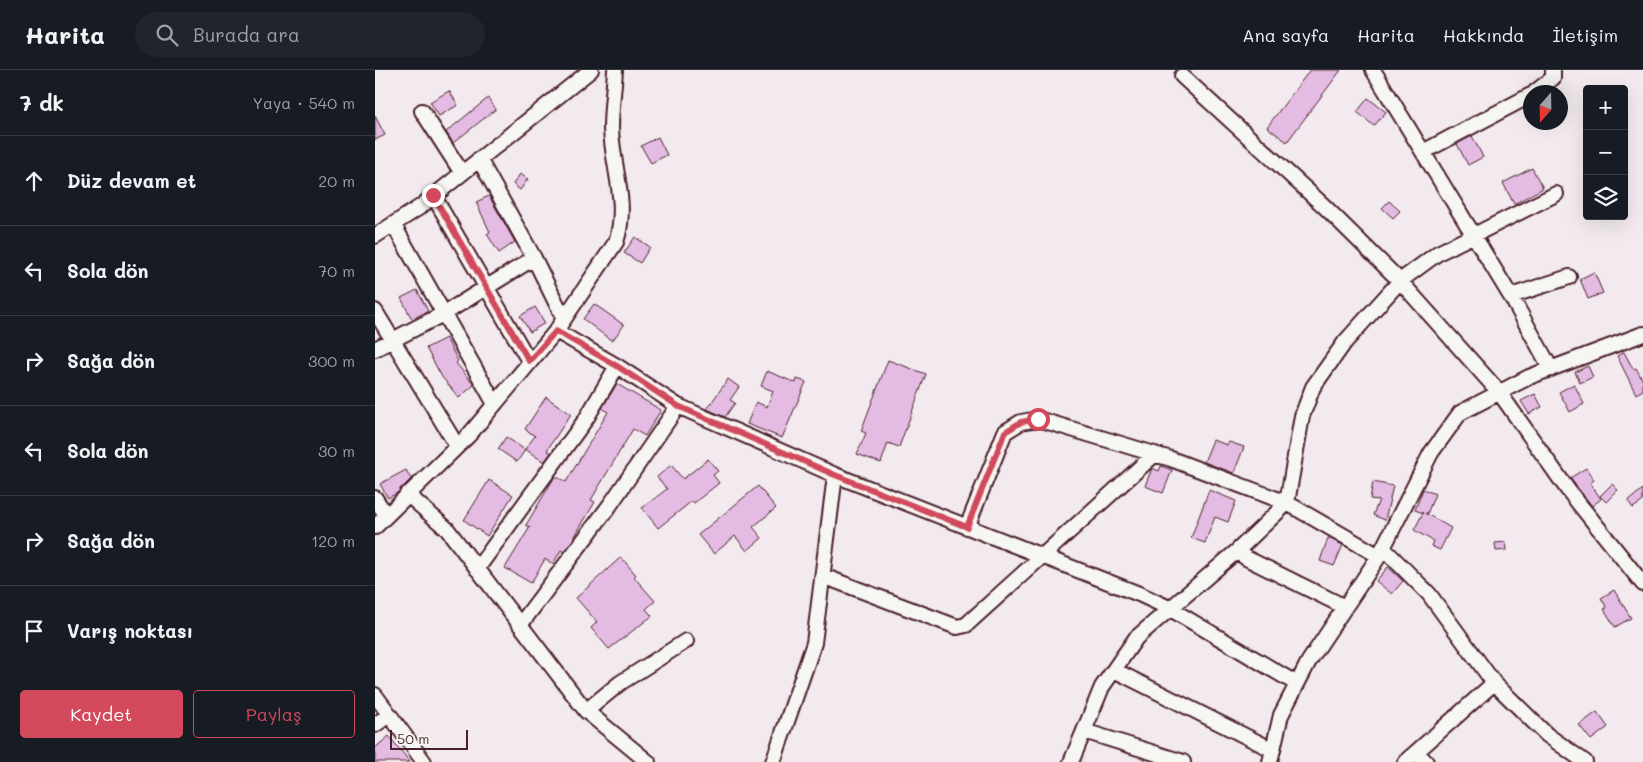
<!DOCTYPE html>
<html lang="tr">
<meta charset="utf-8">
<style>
body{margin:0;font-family:Mali,sans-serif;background:#20242c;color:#f1f3f6}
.controls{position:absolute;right:15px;top:15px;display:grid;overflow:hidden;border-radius:5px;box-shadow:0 5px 20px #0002}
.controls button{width:45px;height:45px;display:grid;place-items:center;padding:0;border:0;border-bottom:1px solid #363941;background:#171b24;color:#f1f3f6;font:25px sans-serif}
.compass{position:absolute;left:1148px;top:15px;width:45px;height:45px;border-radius:50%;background:#171b24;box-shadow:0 5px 20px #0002;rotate:200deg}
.scale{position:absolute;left:15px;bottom:12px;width:78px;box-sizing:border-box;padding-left:5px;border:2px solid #4a1f2b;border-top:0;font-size:14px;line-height:18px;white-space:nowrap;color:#4a1f2b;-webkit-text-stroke:4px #f6f6f2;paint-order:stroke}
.stop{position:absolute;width:15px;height:15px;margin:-11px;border:4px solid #d1495b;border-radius:50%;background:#fff}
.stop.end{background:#d1495b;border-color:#fff;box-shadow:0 1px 5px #0008}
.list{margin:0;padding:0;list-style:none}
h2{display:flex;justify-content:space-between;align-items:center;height:65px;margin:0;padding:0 20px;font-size:21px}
h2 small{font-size:16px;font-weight:400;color:#9ea1a6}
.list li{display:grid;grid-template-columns:32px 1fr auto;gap:15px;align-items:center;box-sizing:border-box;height:90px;padding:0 20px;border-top:1px solid #363941}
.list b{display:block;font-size:19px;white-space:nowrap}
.list em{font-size:16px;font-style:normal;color:#9ea1a6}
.actions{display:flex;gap:10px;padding:15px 20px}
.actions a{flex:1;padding:11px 0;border:1px solid #d1495b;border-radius:5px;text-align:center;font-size:18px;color:#d1495b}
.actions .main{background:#d1495b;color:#fff}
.icon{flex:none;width:28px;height:28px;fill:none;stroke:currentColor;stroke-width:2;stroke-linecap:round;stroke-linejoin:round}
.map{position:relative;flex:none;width:1268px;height:692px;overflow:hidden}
header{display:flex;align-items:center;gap:30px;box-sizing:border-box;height:70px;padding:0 25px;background:#171b24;border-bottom:1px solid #363941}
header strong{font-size:24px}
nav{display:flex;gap:28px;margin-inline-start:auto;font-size:18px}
.search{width:350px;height:45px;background:#20242c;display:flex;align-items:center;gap:12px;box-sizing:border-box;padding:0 18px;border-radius:28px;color:#9ea1a6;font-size:19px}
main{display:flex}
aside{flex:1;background:#171b24}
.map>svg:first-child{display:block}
.building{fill:#e4bce3;stroke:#4a1f2b}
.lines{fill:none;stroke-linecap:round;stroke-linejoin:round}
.minor-casing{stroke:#4a1f2b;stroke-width:18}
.minor{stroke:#f6f6f2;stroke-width:14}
.route{stroke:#d1495b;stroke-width:6}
</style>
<header>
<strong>Harita</strong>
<div class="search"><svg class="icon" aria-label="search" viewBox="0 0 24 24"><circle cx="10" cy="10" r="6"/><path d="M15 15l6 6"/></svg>Burada ara</div>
<nav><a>Ana sayfa</a><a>Harita</a><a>Hakkında</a><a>İletişim</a></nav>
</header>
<main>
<aside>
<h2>7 dk<small>Yaya · 540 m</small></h2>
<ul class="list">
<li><svg class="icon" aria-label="ahead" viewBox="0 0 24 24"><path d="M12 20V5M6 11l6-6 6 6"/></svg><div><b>Düz devam et</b></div><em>20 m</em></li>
<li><svg class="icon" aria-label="left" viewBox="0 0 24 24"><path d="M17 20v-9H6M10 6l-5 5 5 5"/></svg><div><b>Sola dön</b></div><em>70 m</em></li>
<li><svg class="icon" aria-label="right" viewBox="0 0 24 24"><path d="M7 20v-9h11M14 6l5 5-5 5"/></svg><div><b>Sağa dön</b></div><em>300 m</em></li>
<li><svg class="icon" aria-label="left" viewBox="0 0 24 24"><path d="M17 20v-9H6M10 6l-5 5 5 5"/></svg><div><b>Sola dön</b></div><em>30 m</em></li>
<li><svg class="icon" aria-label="right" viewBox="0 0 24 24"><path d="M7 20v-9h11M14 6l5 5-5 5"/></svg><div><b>Sağa dön</b></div><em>120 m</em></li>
<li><svg class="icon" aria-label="arrive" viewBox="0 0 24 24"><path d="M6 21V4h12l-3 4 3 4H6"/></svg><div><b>Varış noktası</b></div></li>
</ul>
<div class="actions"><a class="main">Kaydet</a><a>Paylaş</a></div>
</aside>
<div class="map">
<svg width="1268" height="692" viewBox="0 0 1268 692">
<rect width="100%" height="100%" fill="#f2eaef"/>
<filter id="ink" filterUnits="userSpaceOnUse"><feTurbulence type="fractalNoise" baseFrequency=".02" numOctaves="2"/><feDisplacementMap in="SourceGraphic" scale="10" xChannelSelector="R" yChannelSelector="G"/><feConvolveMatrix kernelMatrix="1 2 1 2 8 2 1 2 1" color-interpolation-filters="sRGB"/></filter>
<g filter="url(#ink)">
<!-- building -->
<path class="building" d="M935,0h31l-54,72 -20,-15z
M74,21l9,14 -19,11 -9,-14z
M113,28l8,11 -43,34 -7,-11z
M993,28l18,14 -12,14 -17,-14z
M0,46l10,19 -10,5z
M1097,66l11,21 -15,8 -11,-21z
M283,67l9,18 -16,8 -10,-17z
M1157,98l11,20 -29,16 -11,-21z
M145,104l8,5 -8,11 -7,-6z
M114,126l26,46 -16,11 -12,-19 3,-2 -14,-30z
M1014,131l11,10 -7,7 -11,-10z
M260,167l15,10 -10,16 -16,-10z
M1219,202l9,21 -15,6 -8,-20z
M42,220l11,21 -16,8 -11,-21z
M219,234l30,21 -12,16 -29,-22z
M160,237l10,16 -15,9 -10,-16z
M71,268l12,23 -2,2 18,22 -15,13 -17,-21 -16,-29z
M1249,282l9,17 3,-1 7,13v9l-7,4 -19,-38z
M513,290l38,14 -27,73 -11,-4 -7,20 -24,-9 9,-21 -5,-2z
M1213,296l5,11 -13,6 -5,-11z
M392,301l29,12 1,-4 9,3 -24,56 -35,-14 9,-22 11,5 6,-16 -12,-5z
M353,309l11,8 -9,13 5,3 -10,14 -18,-8z
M242,314l44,26 -16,26 -12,-7 -42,71 4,2 -23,39 -8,11 -3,-2 -8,14 -8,-5 -14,24 -26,-15 25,-41 -4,-2 28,-47 1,-2 11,6 42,-70 -6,-4z
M1199,314l10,20 -14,8 -11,-20z
M1160,324l7,13 -13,7 -8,-13z
M171,327l25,17 -24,36 4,3 -7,9 -19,-13 10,-13 -10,-7z
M131,367l19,13 -8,12 -19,-13z
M838,370l14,5 2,-3 15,5 -10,26 -30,-11z
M333,389l10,12 -5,4 6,8 -25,20 -2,-2 -34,27 -16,-20 25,-19 -10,-12 14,-12 12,14z
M786,396l11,4 -9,23 -18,-7 7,-18 7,3z
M1211,398l8,12 -4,3 11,16 -9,7 -22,-28z
M31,400l5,9 -14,14 -9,5 -8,-14z
M114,410l24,15 -26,41 -23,-16z
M998,412l20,4 -8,34 -12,-5 6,-15 -9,-1z
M1237,414l6,6 -12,12 -6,-6z
M383,416l18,22 -23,19 9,11 -15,13 -12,-15 -21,18 -16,-19z
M1048,419l12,5 -8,20 -2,-1 26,15 -11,22 -9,-4 2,-5 -19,-11 9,-17 -8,-3z
M1268,419v12l-10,7 -5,-7z
M834,420l27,11 -8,21 -13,-5 -10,26 -14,-5z
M953,468l15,7 -9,21 -14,-5z
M1131,472l1,8 -11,1 -1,-8z
M246,487l15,18 -2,2 21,24 -9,8 6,7 -43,33 -18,-21 6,-6 -21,-24z
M1013,497l15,14 -11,13 -16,-13z
M1239,520l17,28 -16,9 -11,-18 3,-1 -6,-10z
M1222,642l11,15 -17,13 -12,-15z
M14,666l21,26h-35v-14z"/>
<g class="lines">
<!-- minor casing -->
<g class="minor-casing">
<path id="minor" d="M998,0l140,230 38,69
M807,6l142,130 76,75 99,111 69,98 75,94
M1160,22l18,-14v-8
M47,41l40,62
M1048,82l108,-57
M104,89l55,99 30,61
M58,125l96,166
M18,154l102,180
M0,166l45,-29 171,-137
M1136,226l58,-19
M0,241l82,135
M181,261l61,35 61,40 157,69 304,119 30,14 128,76
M0,279l70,-36 89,-55
M32,424l40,35 139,182 62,51
M0,428l11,17
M0,457l94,-92 87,-104 60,-89c13,-39 -4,-75 -5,-114 0,-19 3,-39 4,-58
M592,457l38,-95 16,-10 17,-3 133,40 116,44 92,53
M1008,478l46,46 65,89 53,52 38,27
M862,481l9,7 99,49
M102,499l109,-150 31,-53
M448,506l134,51 9,-2 189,-171
M145,555l90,-120 68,-99
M739,600l159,80
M0,625l49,67
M211,641l34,-28 66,-42
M0,655l14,-10
M709,661l18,-44 34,-49 101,-87 50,-48 15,-87 11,-29 32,-45 55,-61 38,-28 118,-59
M1041,682l10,10
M398,692l41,-119 21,-168
M696,692l13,-31 99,31
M895,692l11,-47 28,-54 70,-105 52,-103 29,-40 69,-36 114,-43
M1030,692l89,-79"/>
</g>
<!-- minor -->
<use href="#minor" class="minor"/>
</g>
</g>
<g class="lines" filter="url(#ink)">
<!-- route -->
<path class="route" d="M58,125l96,166 27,-30 61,35 61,40 157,69 132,52 38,-95 16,-10 17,-3"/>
</g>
</svg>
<div class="controls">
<button>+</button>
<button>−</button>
<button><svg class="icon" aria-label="layers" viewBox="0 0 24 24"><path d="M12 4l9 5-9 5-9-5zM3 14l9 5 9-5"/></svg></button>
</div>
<svg class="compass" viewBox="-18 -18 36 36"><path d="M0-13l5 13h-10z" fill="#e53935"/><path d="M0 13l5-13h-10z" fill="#9ea1a6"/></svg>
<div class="scale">50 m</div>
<div class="stop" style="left:663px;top:349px"></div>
<div class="stop end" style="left:58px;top:125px"></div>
</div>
</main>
